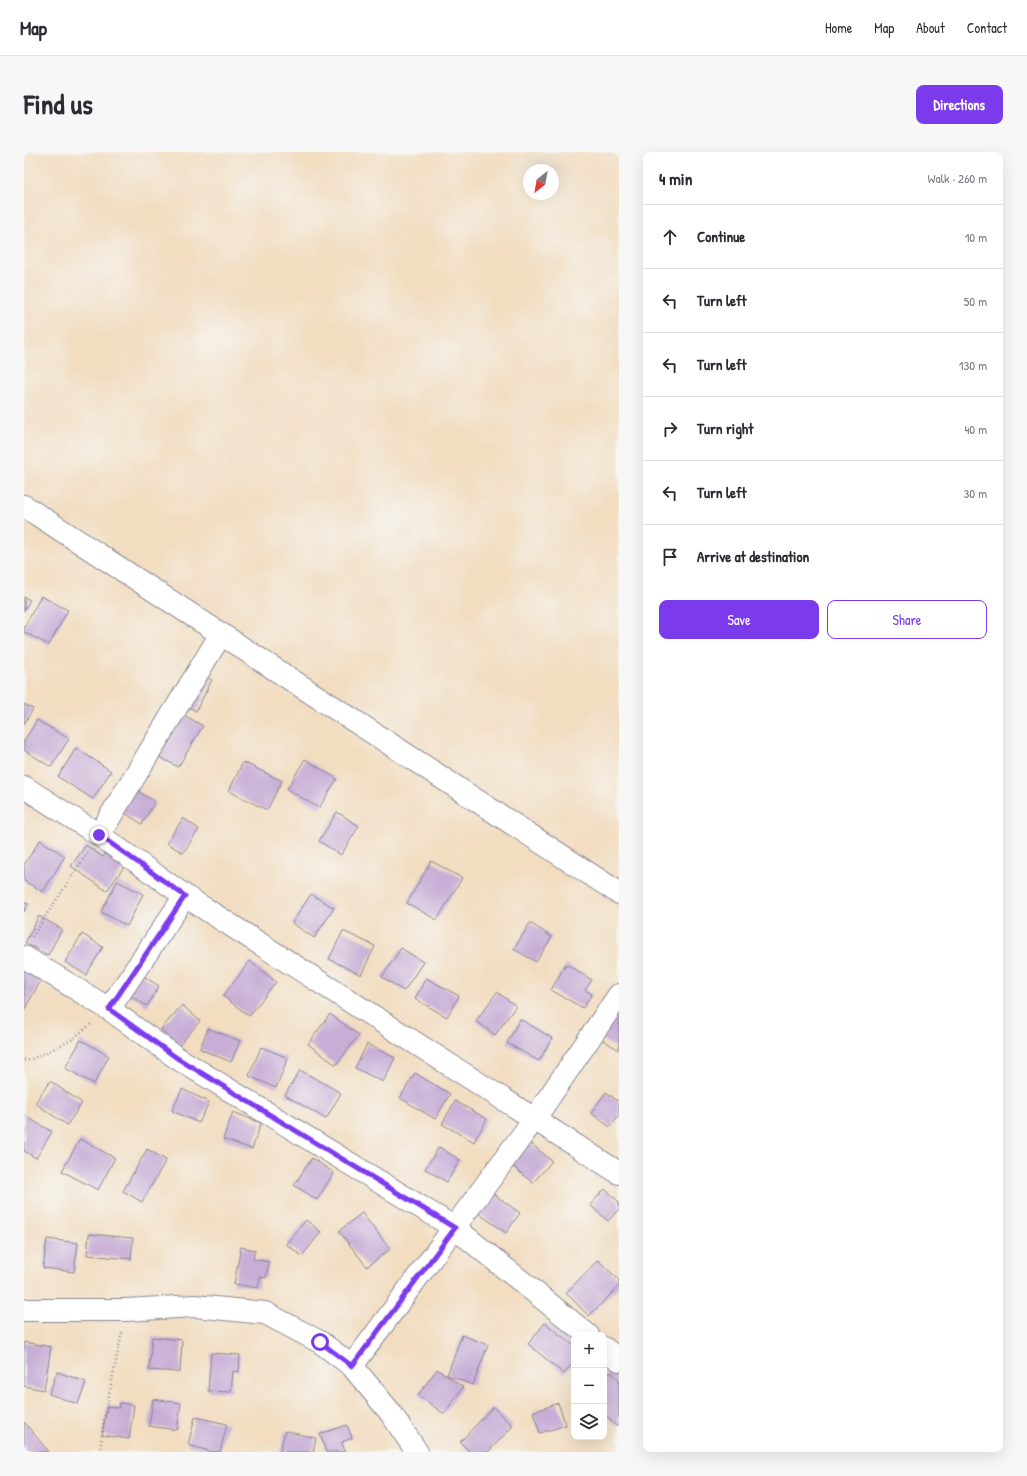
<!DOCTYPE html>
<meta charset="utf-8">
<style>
body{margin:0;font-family:"Patrick Hand",sans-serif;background:#f7f7f7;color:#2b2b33}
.controls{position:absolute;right:12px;bottom:12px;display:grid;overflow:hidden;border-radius:8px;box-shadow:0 4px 16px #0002}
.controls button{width:36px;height:36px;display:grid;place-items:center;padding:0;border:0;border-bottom:1px solid #e1e1e2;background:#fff;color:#2b2b33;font:20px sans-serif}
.compass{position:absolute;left:499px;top:12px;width:36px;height:36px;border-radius:50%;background:#fff;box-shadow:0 4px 16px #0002;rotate:211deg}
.stop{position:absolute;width:12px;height:12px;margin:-9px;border:3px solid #7c3aed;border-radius:50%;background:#fff}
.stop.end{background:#7c3aed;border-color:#fff;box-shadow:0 1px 4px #0008}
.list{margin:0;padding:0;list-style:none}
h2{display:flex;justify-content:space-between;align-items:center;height:52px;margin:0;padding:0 16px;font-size:17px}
h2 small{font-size:13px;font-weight:400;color:#7c7c81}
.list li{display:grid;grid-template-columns:26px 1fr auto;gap:12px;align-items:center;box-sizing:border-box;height:64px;padding:0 16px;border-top:1px solid #e1e1e2}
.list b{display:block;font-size:15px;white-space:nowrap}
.list em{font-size:13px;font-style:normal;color:#7c7c81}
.actions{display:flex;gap:8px;padding:12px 16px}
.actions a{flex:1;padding:9px 0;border:1px solid #7c3aed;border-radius:8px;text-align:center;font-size:14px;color:#7c3aed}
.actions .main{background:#7c3aed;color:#fff}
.icon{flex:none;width:22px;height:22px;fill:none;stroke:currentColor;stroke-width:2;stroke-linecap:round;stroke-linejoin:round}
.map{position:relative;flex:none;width:595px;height:1300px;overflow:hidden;border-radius:8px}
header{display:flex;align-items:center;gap:24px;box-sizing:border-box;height:56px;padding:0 20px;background:#fff;border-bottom:1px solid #e1e1e2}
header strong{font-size:19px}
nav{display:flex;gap:22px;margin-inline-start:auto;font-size:14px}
.intro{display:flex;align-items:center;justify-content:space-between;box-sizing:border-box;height:96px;padding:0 24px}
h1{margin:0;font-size:28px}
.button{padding:10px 18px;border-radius:8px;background:#7c3aed;color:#fff;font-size:14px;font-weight:700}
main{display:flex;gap:24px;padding:0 24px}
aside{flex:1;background:#fff;border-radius:8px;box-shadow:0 4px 16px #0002}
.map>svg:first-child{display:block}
.building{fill:#c8aed7}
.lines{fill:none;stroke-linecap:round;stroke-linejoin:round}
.minor-casing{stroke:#868690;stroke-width:24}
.path{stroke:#868690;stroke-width:2.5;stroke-dasharray:1 3;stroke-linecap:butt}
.minor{stroke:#fff;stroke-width:22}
.route{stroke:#7c3aed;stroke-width:5}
</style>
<header>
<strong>Map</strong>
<nav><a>Home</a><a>Map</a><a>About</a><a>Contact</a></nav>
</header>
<div class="intro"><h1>Find us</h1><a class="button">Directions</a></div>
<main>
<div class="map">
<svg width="595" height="1300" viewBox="0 0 595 1300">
<rect width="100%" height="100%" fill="#f6f6f2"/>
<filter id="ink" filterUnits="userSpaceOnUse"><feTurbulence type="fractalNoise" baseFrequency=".025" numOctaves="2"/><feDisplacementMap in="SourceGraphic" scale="8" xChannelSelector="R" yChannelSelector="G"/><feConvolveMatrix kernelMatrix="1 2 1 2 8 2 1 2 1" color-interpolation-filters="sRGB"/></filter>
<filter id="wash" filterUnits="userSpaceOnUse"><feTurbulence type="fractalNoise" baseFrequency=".012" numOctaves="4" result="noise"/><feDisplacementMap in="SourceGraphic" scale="16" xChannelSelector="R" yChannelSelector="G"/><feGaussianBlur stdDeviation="0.9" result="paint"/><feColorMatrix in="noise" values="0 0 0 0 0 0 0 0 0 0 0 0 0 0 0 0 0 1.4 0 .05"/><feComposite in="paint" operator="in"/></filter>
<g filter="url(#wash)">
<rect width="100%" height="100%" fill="#f2ddc1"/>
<g id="blocks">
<!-- building -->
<path class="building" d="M17,444l27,14 -19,35 -25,-13v-4z
M0,445l6,3 -6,11z
M165,516l23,12 -16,31 -23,-12z
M0,552l9,5 -9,15z
M155,560l24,14 -25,41 -24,-13z
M13,568l32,19 -18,28 -27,-17v-9z
M52,596l35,23 -18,28 -35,-22z
M281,607l32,20 -18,29 -32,-19z
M219,610l39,19 -15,29 -38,-19z
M109,636l22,14 -13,22 -22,-14z
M313,660l22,14 -18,29 -22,-14z
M159,666l16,11 -16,24 -16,-10z
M16,688l25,16 -22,36 -19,-11v-16z
M62,693l17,12 7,-9 18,13 -21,30 -36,-25z
M407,709l31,17 -25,42 -30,-17z
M93,729l26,13 -16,32 -26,-14z
M287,742l23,14 -20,30 -22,-15z
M0,750l4,2 -4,8z
M15,764l23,13 -14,26 -23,-12z
M506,771l22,14 -16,25 -22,-13z
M319,779l32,15 -14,29 -32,-16z
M58,782l21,13 -17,28 -21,-13z
M377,796l22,14 -19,29 -22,-14z
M226,809l26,21 -27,34 -26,-20z
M542,812l26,16 -7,10 7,4 -9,14 -32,-18z
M105,815l30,19 -12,20 -30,-18z
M0,816l18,11 -18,31z
M402,826l33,18 -12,21 -32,-18z
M473,840l19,14 -21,29 -19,-14z
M158,853l18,16 -22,26 -17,-18z
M586,860l9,5v33l-24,-15z
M306,862l29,21 -23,30 -28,-21z
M496,867l32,19 -13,23 -32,-18z
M184,876l32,13 -9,21 -31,-13z
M57,888l28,16 -15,28 -29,-16z
M343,892l28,14 -12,24 -28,-14z
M237,895l27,11 -12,30 -27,-12z
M276,918l41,23 -15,26 -41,-24z
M391,921l35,21 -15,25 -35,-21z
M26,929l32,22 -15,22 -32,-22z
M158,937l27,13 -10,21 -27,-12z
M582,940l13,10v13l-9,12 -19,-14z
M431,949l32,18 -13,23 -32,-18z
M209,960l28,11 -9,26 -29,-10z
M0,963l28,17 -16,26 -12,-7z
M56,987l35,19 -17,32 -36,-19z
M505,990l23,19 -19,22 -23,-19z
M415,995l21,13 -13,22 -22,-13z
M123,997l19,11 -24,42 -19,-11z
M288,1006l22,15 -17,27 -23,-15z
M581,1037l14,13v7l-11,12 -18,-16z
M464,1038l32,23 -14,20 -32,-23z
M338,1061l28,36 -23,18 -28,-36z
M282,1068l15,12 -19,24 -16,-12z
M65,1082l44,4 -2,21 -44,-4z
M23,1087l31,4 -4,29 -31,-4z
M217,1095l14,3 -2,9 16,3 -3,16 -6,-1 -2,11 -24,-4z
M574,1108l21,20v6l-30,30 -23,-23z
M521,1171l29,23v16l-10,12 -36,-30z
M438,1183l26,10 -15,40 -26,-10z
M128,1185l30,3 -2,32 -31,-2z
M0,1190l27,5 -7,43 -20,-4z
M187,1201l29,2 -1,17 -6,-1 -2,21 -23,-1z
M413,1217l26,18 -19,27 -26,-19z
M33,1220l29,10 -8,22 -29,-10z
M587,1220l8,8v44l-3,2 -12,-13v-35z
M129,1247l28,4 -4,27 -28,-4z
M96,1251l14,2 -5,34 -27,-4 5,-29 12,2z
M534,1251l8,22 -26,8 -7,-21z
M469,1255l20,19 -25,26h-18l-10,-10z
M171,1265l32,7 -7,28h-7l-25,-7z
M0,1270l25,30h-25z
M323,1273l5,13 -10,4 3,10h-19l-6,-18z
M261,1279l31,7 -3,14h-33z"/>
</g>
</g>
<g filter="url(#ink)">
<use href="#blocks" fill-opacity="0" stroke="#868690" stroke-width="1"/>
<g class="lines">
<!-- minor casing -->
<g class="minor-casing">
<path id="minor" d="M0,354l595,387
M0,635l75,48 86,61 434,277
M75,683l122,-201
M0,805l85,52 68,49 278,170 133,107
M85,857l76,-113
M0,1158h102l69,-4 70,7 55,29 32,24 38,46 27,40
M580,1196l15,12
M328,1214l183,-248 84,-123"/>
</g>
<!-- path -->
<path class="path" d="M8,785l56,-85
M0,908h6l40,-19 22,-18
M76,1300l4,-33 18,-87"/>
<!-- minor -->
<use href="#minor" class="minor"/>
</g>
</g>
<g class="lines" filter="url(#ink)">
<!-- route -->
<path class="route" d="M75,683l86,61 -76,113 68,49 278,170 -103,138 -32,-24"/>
</g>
</svg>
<div class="controls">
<button>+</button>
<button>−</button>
<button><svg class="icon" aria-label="layers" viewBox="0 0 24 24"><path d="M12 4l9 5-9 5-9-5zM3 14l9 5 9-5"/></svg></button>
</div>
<svg class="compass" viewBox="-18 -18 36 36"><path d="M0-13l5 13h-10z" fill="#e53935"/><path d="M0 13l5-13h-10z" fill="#7c7c81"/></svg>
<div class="stop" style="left:296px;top:1190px"></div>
<div class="stop end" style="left:75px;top:683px"></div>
</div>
<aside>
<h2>4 min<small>Walk · 260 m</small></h2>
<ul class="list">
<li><svg class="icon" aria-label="ahead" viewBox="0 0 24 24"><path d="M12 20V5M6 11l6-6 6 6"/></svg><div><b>Continue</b></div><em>10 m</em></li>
<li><svg class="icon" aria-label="left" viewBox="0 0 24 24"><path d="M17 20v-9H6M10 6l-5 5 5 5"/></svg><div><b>Turn left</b></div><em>50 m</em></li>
<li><svg class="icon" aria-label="left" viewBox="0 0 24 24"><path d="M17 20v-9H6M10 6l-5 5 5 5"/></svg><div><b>Turn left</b></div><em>130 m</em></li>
<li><svg class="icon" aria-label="right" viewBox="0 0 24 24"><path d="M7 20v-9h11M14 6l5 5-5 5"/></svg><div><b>Turn right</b></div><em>40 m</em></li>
<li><svg class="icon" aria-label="left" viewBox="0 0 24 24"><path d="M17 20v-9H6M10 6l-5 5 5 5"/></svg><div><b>Turn left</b></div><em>30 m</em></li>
<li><svg class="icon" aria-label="arrive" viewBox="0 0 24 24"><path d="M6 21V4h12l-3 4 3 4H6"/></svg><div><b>Arrive at destination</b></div></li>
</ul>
<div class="actions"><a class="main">Save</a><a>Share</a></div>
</aside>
</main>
